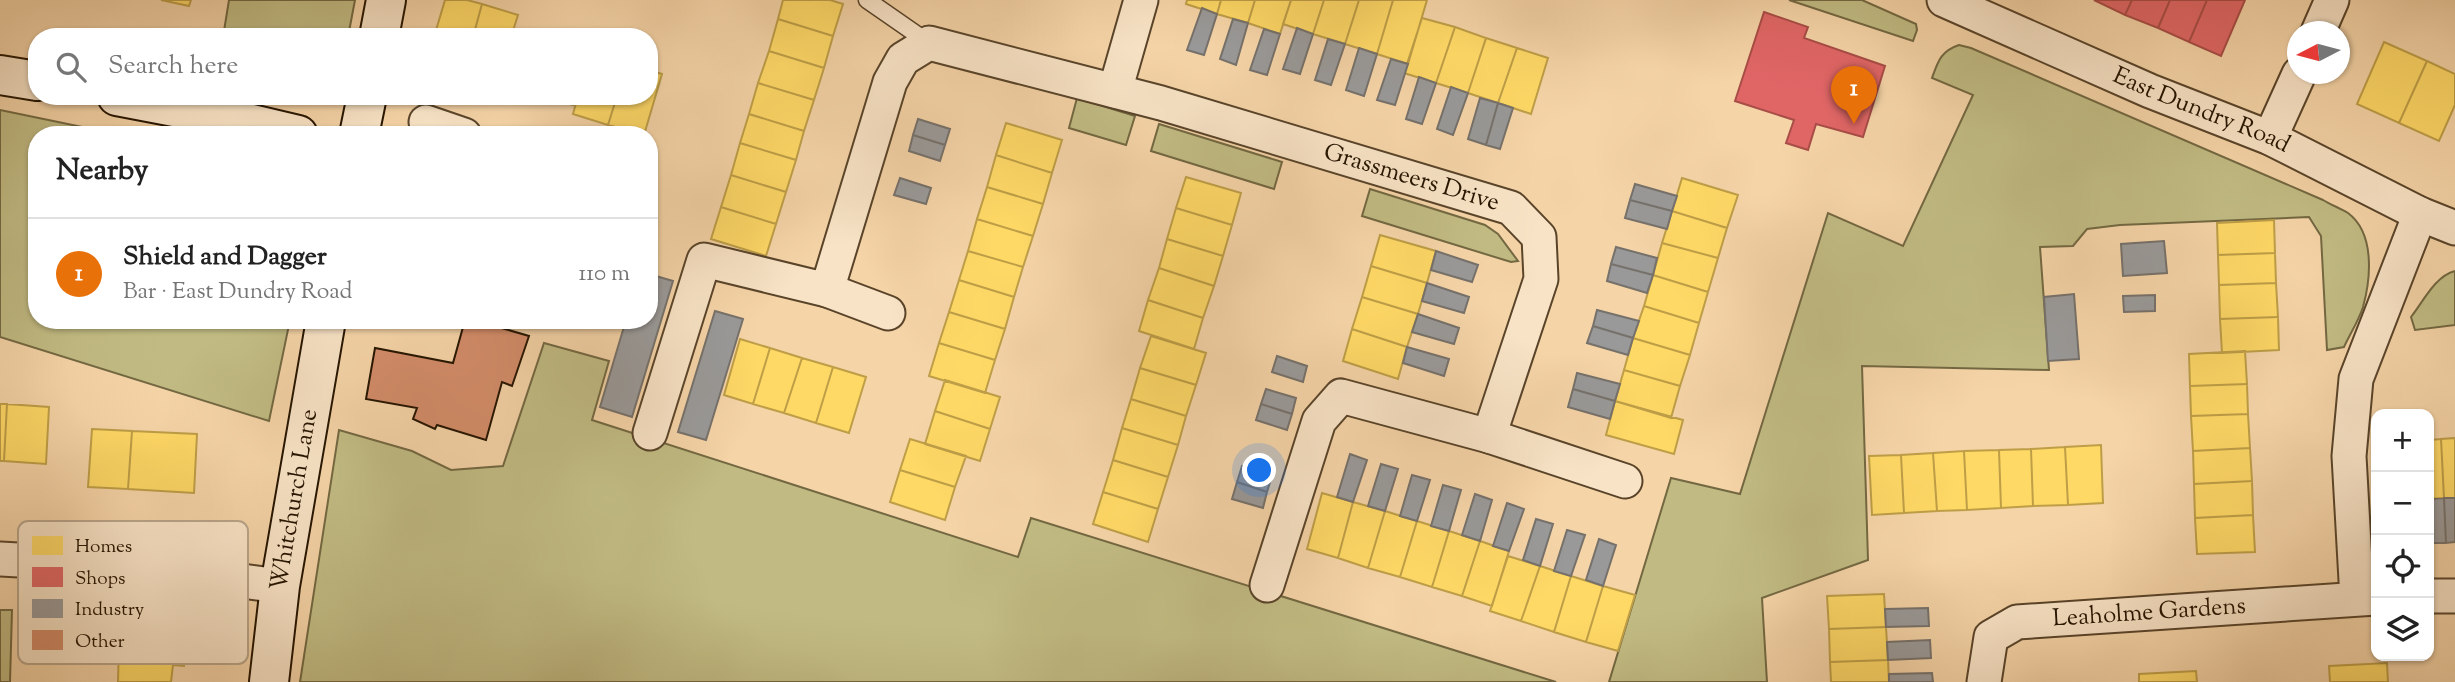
<!DOCTYPE html>
<meta charset="utf-8">
<style>
body{margin:0;font-family:"Sorts Mill Goudy",serif;background:#f2f2f2;color:#222}
.controls{position:absolute;right:21px;bottom:21px;display:grid;overflow:hidden;border-radius:14px;box-shadow:0 2px 5px #0004}
.controls button{width:63px;height:63px;display:grid;place-items:center;padding:0;border:0;border-bottom:2px solid #e0e0e0;background:#fff;color:#222;font:35px sans-serif}
.compass{position:absolute;left:2287px;top:21px;width:63px;height:63px;border-radius:50%;background:#fff;box-shadow:0 2px 5px #0004;rotate:264deg}
.you{position:absolute;left:1260px;top:471px;width:24px;height:24px;margin:-18px;border:5px solid #fff;border-radius:50%;background:#1a73e8;box-shadow:0 0 0 10px #1a73e833}
.badge{display:grid;place-items:center;width:46px;height:46px;border-radius:50%;background:#8f2418;color:#fff;font-size:23px;font-weight:700}
.pin{position:absolute;translate:-50% -58px;filter:drop-shadow(0 2px 4px #0008)}
.pin::after{content:'';position:absolute;top:37px;width:24px;height:21px;background:inherit;clip-path:polygon(0 0,100% 0,50% 100%)}
.list{margin:0;padding:0;list-style:none}
h2{display:flex;justify-content:space-between;align-items:center;height:91px;margin:0;padding:0 28px;font-size:30px}
h2 small{font-size:23px;font-weight:400;color:#767676}
.list li{display:grid;grid-template-columns:46px 1fr auto;gap:21px;align-items:center;box-sizing:border-box;height:112px;padding:0 28px;border-top:2px solid #e0e0e0}
.list b{display:block;font-size:26px;white-space:nowrap}
.list p{margin:0;font-size:23px;white-space:nowrap;color:#767676}
.list em{font-size:23px;font-style:normal;color:#767676}
.icon{flex:none;width:38px;height:38px;fill:none;stroke:currentColor;stroke-width:2;stroke-linecap:round;stroke-linejoin:round}
.map{position:relative;flex:none;width:2455px;height:682px;overflow:hidden}
.search{position:absolute;background:#fff;box-shadow:0 2px 5px #0004;left:28px;top:28px;width:630px;height:77px;display:flex;align-items:center;gap:18px;box-sizing:border-box;padding:0 24px;border-radius:28px;color:#767676;font-size:26px}
.panel{position:absolute;background:#fff;box-shadow:0 2px 5px #0004;left:28px;top:126px;width:630px;height:203px;border-radius:28px}
.map>svg:first-child{display:block}
.green{fill:#c1bb83;stroke:#736842;stroke-width:2}
.homes{fill:#ffd966;stroke:#be9e47;stroke-width:2}
.shops{fill:#e06666;stroke:#a84d47;stroke-width:2}
.industry{fill:#999;stroke:#76716b;stroke-width:2}
.building{fill:#d38c69;stroke:#251400;stroke-width:2}
.lines{fill:none;stroke-linecap:round;stroke-linejoin:round}
.lane-casing{stroke:#59442a;stroke-width:19}
.street-casing{stroke:#59442a;stroke-width:37}
.secondary-casing{stroke:#251400;stroke-width:42}
.lane{stroke:#f8e3c6;stroke-width:16}
.street{stroke:#f8e3c6;stroke-width:33}
.secondary{stroke:#f8e3c6;stroke-width:38}
.labels{text-anchor:middle;dominant-baseline:central;stroke-width:7;stroke-linejoin:round;paint-order:stroke}
.street-label{font-size:24px;fill:#251400;stroke:#f8e3c6}
.key{fill:#f8e3c6;stroke:#b9a58b;stroke-width:2}
.key-label{font-size:19px;fill:#251400}
</style>
<div class="map">
<svg width="2455" height="682" viewBox="0 0 2455 682">
<rect width="100%" height="100%" fill="#f5d4a7"/>
<filter id="stains"><feTurbulence type="fractalNoise" baseFrequency=".00286" numOctaves="4"/><feColorMatrix values="0 0 0 0 .2 0 0 0 0 .09 0 0 0 0 .02 0 0 0 .5 -.17"/></filter>
<radialGradient id="worn" r=".72"><stop offset=".6" stop-color="#630" stop-opacity="0"/><stop offset="1" stop-color="#630" stop-opacity=".3"/></radialGradient>
<!-- green -->
<path class="green" d="M229,0h126l-7,37h-125z
M1789,0h73l54,24 1,6 -4,11z
M1959,45l12,3 352,152c8,5 17,8 25,13 27,20 23,65 15,94 -4,13 -13,27 -19,40l-17,3 -6,-114 -12,-19 -189,8 -33,4 -14,17 -33,1 9,123 -187,-4 6,194 -106,38 5,84h-158l62,-204 69,16 88,-281 75,33 70,-151 -41,-17c6,-17 9,-27 27,-33z
M1077,98l58,18 -9,29 -57,-17z
M0,110l121,25h-84v185h253l-21,101 -269,-84z
M1159,124l123,38 -8,27 -123,-38z
M1370,189l115,36 13,9 20,27 -7,1 -149,-46z
M2455,271v54l-40,5 -4,-13c12,-15 24,-41 44,-46z
M544,343l65,18 -17,59 426,137 13,-39 525,164h-1256l39,-252 73,21 39,19 52,-4z
M0,610h12l-2,72h-10z"/>
<!-- homes -->
<path class="homes" d="M161,0h30l-2,6z
M445,0h22l15,4 -9,33h-39z
M783,0h47l13,4 -10,32 -55,-17z
M1187,0h34l-4,14 -31,-10z
M1221,0h34l-7,23 -31,-9z
M1255,0h36l-11,34 -32,-11z
M1291,0h33l-11,34 -30,-10z
M1324,0h35l-14,44 -32,-10z
M1359,0h34l-16,54 -32,-10z
M1393,0h34l-19,64 -31,-10z
M482,4l36,11 -7,22h-38z
M1422,18l33,9 -19,56 -32,-10z
M778,19l55,17 -9,32 -55,-17z
M1455,27l31,11 -18,55 -32,-10z
M517,29l27,8h-29z
M1486,38l31,10 -19,55 -30,-10z
M2384,42l43,19 -28,62 -42,-19z
M1517,48l31,10 -17,56 -33,-11z
M769,51l55,17 -10,32 -56,-17z
M2427,61l28,13v31l-16,36 -40,-18z
M649,70l13,4 -18,61 -36,-10 9,-29h32z
M758,83l56,17 -10,31 -55,-17z
M543,96h32l-2,9z
M578,96h39l-9,29 -35,-11z
M749,114l55,17 -8,29 -56,-17z
M1006,123l56,17 -10,33 -56,-18z
M740,143l56,17 -10,32 -55,-17z
M996,155l56,18 -9,31 -56,-17z
M731,175l55,17 -10,32 -55,-17z
M1186,177l55,16 -9,32 -56,-17z
M1682,178l56,17 -11,33 -55,-17z
M987,187l56,17 -10,32 -56,-17z
M721,207l55,17 -10,32 -55,-17z
M1176,208l56,17 -9,31 -56,-17z
M1672,211l55,17 -9,30 -56,-15z
M977,219l56,17 -10,31 -55,-16z
M2274,220l1,33 -57,2 -1,-32z
M1380,235l56,16 -9,32 -56,-17z
M1167,239l56,17 -9,30 -55,-18z
M1662,243l56,15 -10,34 -55,-17z
M968,251l55,16 -9,30 -55,-17z
M2275,253l1,30 -57,2 -1,-30z
M1371,266l56,17 -9,31 -56,-17z
M1159,268l55,18 -11,32 -55,-18z
M1653,275l55,17 -9,31 -55,-17z
M959,280l55,17 -9,32 -56,-17z
M2276,283l2,34 -58,2 -1,-34z
M1362,297l56,17 -11,33 -55,-18z
M1148,300l55,18 -9,31 -55,-18z
M1644,306l55,17 -9,32 -57,-17z
M949,312l56,17 -10,31 -56,-17z
M2278,317l1,33 -57,3 -2,-34z
M1352,329l55,18 -9,32 -55,-18z
M1151,336l55,17 -10,32 -56,-17z
M1633,338l57,17 -10,31 -56,-16z
M740,339l30,9 -17,56 -29,-9z
M939,343l56,17 -10,33 -56,-17z
M770,348l32,10 -18,55 -31,-9z
M2245,351l2,33 -57,2 -1,-32z
M802,358l31,9 -17,56 -32,-10z
M833,367l33,10 -17,56 -33,-10z
M1140,368l56,17 -10,31 -55,-17z
M1624,370l56,16 -9,32 -56,-17z
M945,380l55,17 -10,32 -55,-18z
M2247,384l1,30 -57,2 -1,-30z
M1131,399l55,17 -8,29 -56,-17z
M1615,401l68,19 -9,34 -68,-19z
M0,404h7l-3,57h-4z
M7,404l42,3 -3,57 -42,-3z
M935,411l55,18 -10,32 -55,-17z
M2248,414l2,34 -57,3 -2,-35z
M1122,428l56,17 -10,32 -55,-17z
M92,429l40,2 -4,58 -40,-2z
M132,431l65,3 -3,59 -66,-4z
M2455,438v60h-11l-3,-59z
M910,439l56,17 -11,31 -55,-17z
M2441,439l3,59 -15,1v-59z
M2101,445l2,58 -35,2 -3,-58z
M2065,447l3,58 -35,1 -2,-57z
M2250,448l2,33 -58,3 -1,-33z
M2031,449l2,57 -32,2 -2,-58z
M1999,450l2,58 -34,2 -3,-59z
M1964,451l3,59 -30,1 -4,-58z
M1933,453l4,58 -33,2 -3,-58z
M1901,455l3,58 -32,2 -3,-59z
M1113,460l55,17 -10,32 -55,-17z
M900,470l55,17 -10,33 -55,-18z
M2252,481l1,34 -58,3 -1,-34z
M1103,492l55,17 -10,33 -55,-18z
M1322,493l31,9 -15,56 -31,-9z
M1353,502l32,9 -17,57 -30,-10z
M1385,511l32,10 -17,56 -32,-9z
M2253,515l2,37 -58,2 -2,-36z
M1417,521l32,10 -17,56 -32,-10z
M1449,531l31,10 -18,55 -30,-9z
M1480,541l29,10 -17,55 -30,-10z
M1508,556l32,10 -19,55 -31,-10z
M1540,566l31,10 -17,56 -33,-11z
M1571,576l32,10 -17,56 -32,-10z
M1603,586l32,9 -17,56 -32,-9z
M1884,594l2,33 -57,2 -2,-33z
M1886,627l2,33 -58,2 -1,-33z
M119,643l66,2 -1,21 -11,-1 -2,17h-53z
M1888,660l1,22h-58l-1,-20z
M2387,663l1,19h-58l-1,-16z
M2196,671l1,11h-58v-8z"/>
<!-- shops -->
<path class="shops" d="M2094,0h38l-7,15z
M2132,0h38l-12,28 -33,-13z
M2170,0h37l-18,42 -31,-14z
M2207,0h38l-24,56 -32,-14z
M1764,12l44,15 -4,11 81,28 -22,71 -47,-13 -8,26 -22,-7 8,-23 -59,-19z"/>
<!-- industry -->
<path class="industry" d="M1202,8l15,6 -13,41 -17,-5z
M1233,19l15,4 -12,42 -16,-6z
M1297,28l16,6 -13,40 -17,-5z
M1264,29l16,5 -13,41 -17,-5z
M1328,39l17,5 -14,41 -16,-5z
M1359,48l18,6 -13,42 -18,-6z
M1391,59l17,5 -13,41 -18,-5z
M1419,77l17,6 -14,41 -16,-5z
M1451,87l17,6 -15,42 -16,-6z
M1480,98l18,5 -12,42 -18,-6z
M1498,103l15,5 -13,41 -14,-4z
M918,119l32,10 -5,16 -32,-10z
M913,135l32,10 -5,16 -31,-10z
M900,178l31,10 -5,16 -32,-9z
M1635,184l42,12 -5,15 -42,-11z
M1630,200l42,11 -5,18 -42,-11z
M2164,241l3,32 -44,3 -2,-32z
M1616,247l41,11 -4,17 -42,-11z
M1436,251l42,14 -6,17 -41,-12z
M1611,264l42,11 -6,18 -40,-12z
M649,274l24,7 -41,136 -32,-10 26,-87h23z
M1427,283l42,14 -5,16 -42,-12z
M2074,294l5,65 -31,2 -4,-64z
M2155,295v16l-31,1 -1,-16z
M1597,310l42,11 -6,17 -40,-12z
M715,311l28,8 -37,121 -28,-8z
M1418,314l41,14 -5,16 -42,-12z
M1593,326l40,12 -5,17 -41,-12z
M1407,347l42,12 -5,17 -41,-13z
M1277,356l30,10 -4,16 -31,-10z
M1577,373l43,11 -5,17 -42,-12z
M1266,389l30,9 -4,16 -31,-10z
M1573,389l42,12 -5,18 -42,-12z
M1261,404l31,10 -5,16 -31,-10z
M1350,454l17,6 -14,42 -16,-5z
M1381,464l17,5 -13,42 -17,-5z
M1242,466l30,10 -5,16 -30,-10z
M1412,475l18,5 -13,41 -17,-5z
M1237,482l30,10 -4,16 -31,-9z
M1443,485l18,5 -12,41 -18,-5z
M1475,494l17,6 -12,41 -18,-6z
M2444,498l2,45h-17v-44z
M2444,498h11v44l-9,1z
M1507,503l17,6 -15,42 -16,-5z
M1536,519l17,5 -13,42 -17,-6z
M1567,530l18,5 -14,41 -17,-5z
M1599,539l17,6 -13,41 -17,-6z
M1928,608l1,18 -43,1 -1,-18z
M1930,640l1,18 -43,2 -1,-18z
M1932,673l1,9h-44v-8z"/>
<!-- building -->
<path class="building" d="M465,320h9l55,16 -17,50 -10,-4 -16,58 -49,-15 -2,4 -22,-10 4,-11 -51,-9 9,-51 78,15z"/>
<g class="lines">
<!-- lane casing -->
<g class="lane-casing">
<path id="lane" d="M867,0l62,43"/>
</g>
<!-- street casing -->
<g class="street-casing">
<g id="street">
<path id="s1" d="M1944,0l206,91 120,47 150,76 35,14"/>
<path d="M2318,32l14,-32"/>
<path d="M1115,91l26,-91"/>
<path d="M426,122l38,13"/>
<path d="M2270,138l29,-64"/>
<path d="M827,290l61,23"/>
<path id="s2" d="M650,433l54,-173 123,30 63,-208 13,-23 26,-16 232,60 350,105 28,29 2,42 -52,157"/>
<path d="M0,559l128,7 152,20"/>
<path d="M1267,585l52,-164 22,-25 148,40 136,45"/>
<path d="M2429,596h26"/>
<path d="M2357,598l-8,-142 7,-77 64,-165"/>
<path id="s3" d="M1984,682l7,-45 26,-15 359,-24"/>
</g>
</g>
<!-- secondary casing -->
<g class="secondary-casing">
<g id="secondary">
<path d="M379,37l7,-37"/>
<path d="M0,75l37,6"/>
<path d="M117,96l89,17 92,22"/>
<path d="M359,135l8,-39"/>
<path id="s4" d="M269,682l11,-96 46,-266"/>
</g>
</g>
<!-- lane -->
<use href="#lane" class="lane"/>
<!-- street -->
<use href="#street" class="street"/>
<!-- secondary -->
<use href="#secondary" class="secondary"/>
</g>
<g class="labels">
<!-- street labels -->
<g class="street-label">
<text stroke="none"><textPath href="#s1" startOffset="280">East Dundry Road</textPath></text>
<text stroke="none"><textPath href="#s2" startOffset="1083">Grassmeers Drive</textPath></text>
<text stroke="none"><textPath href="#s4" startOffset="184">Whitchurch Lane</textPath></text>
<text stroke="none"><textPath href="#s3" startOffset="208">Leaholme Gardens</textPath></text>
</g>
</g>
<!-- legend -->
<rect x="18" y="521" width="230" height="143" rx="10" class="key"/>
<rect x="32" y="536" width="31" height="19" fill="#ffd966"/>
<rect x="32" y="567" width="31" height="20" fill="#e06666"/>
<rect x="32" y="599" width="31" height="19" fill="#999"/>
<rect x="32" y="630" width="31" height="20" fill="#d38c69"/>
<g class="key-label">
<text x="75" y="552">Homes</text>
<text x="75" y="584">Shops</text>
<text x="75" y="615">Industry</text>
<text x="75" y="647">Other</text>
</g>
<rect width="100%" height="100%" filter="url(#stains)"/>
<rect width="100%" height="100%" fill="url(#worn)"/>
</svg>
<div class="controls">
<button>+</button>
<button>−</button>
<button><svg class="icon" aria-label="locate" viewBox="0 0 24 24"><circle cx="12" cy="12" r="6"/><path d="M12 2v4M12 18v4M2 12h4M18 12h4"/></svg></button>
<button><svg class="icon" aria-label="layers" viewBox="0 0 24 24"><path d="M12 4l9 5-9 5-9-5zM3 14l9 5 9-5"/></svg></button>
</div>
<svg class="compass" viewBox="-18 -18 36 36"><path d="M0-13l5 13h-10z" fill="#e53935"/><path d="M0 13l5-13h-10z" fill="#767676"/></svg>
<div class="you"></div>
<div class="pin badge" style="left:1854px;top:124px;background:#e8710a">1</div>
<div class="search"><svg class="icon" aria-label="search" viewBox="0 0 24 24"><circle cx="10" cy="10" r="6"/><path d="M15 15l6 6"/></svg>Search here</div>
<section class="panel">
<h2>Nearby<small></small></h2>
<ul class="list">
<li><span class="badge" style="background:#e8710a">1</span><div><b>Shield and Dagger</b><p>Bar · East Dundry Road</p></div><em>110 m</em></li>
</ul>
</section>
</div>
